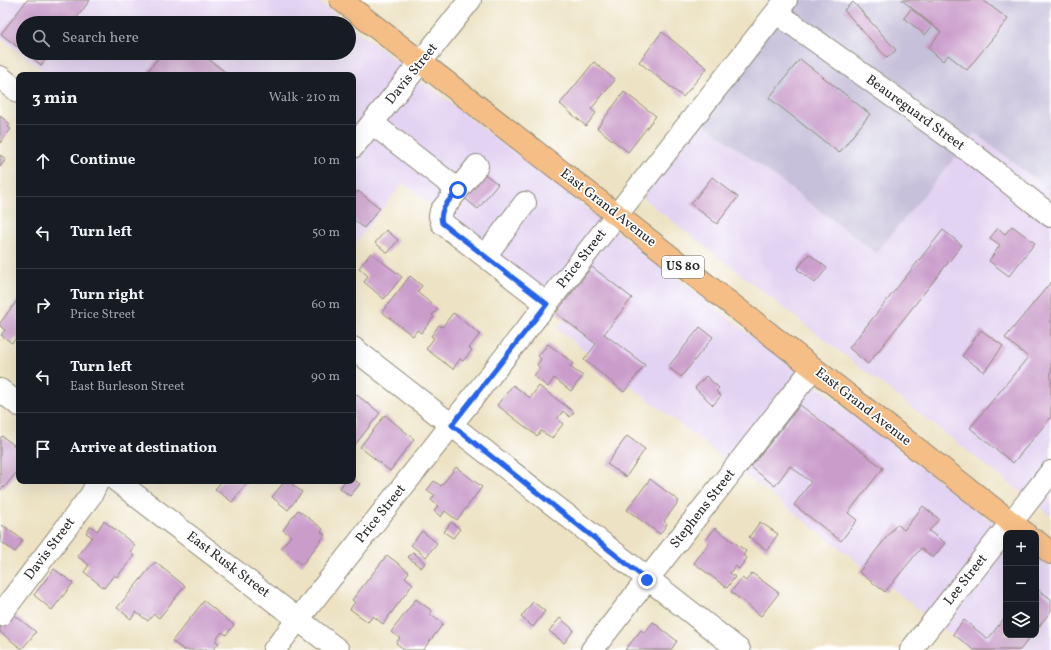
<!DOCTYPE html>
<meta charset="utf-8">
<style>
body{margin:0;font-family:Vollkorn,serif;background:#242831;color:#f1f3f6}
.controls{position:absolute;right:12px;bottom:12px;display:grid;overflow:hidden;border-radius:8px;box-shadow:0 4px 16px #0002}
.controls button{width:36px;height:36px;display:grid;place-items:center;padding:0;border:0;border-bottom:1px solid #363941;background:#171b24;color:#f1f3f6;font:20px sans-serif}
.stop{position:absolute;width:12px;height:12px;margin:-9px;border:3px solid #2563eb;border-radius:50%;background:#fff}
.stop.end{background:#2563eb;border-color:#fff;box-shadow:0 1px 4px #0008}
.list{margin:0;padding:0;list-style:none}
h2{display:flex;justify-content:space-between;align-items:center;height:52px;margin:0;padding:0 16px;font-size:17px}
h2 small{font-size:13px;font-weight:400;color:#9ea1a6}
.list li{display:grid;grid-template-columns:26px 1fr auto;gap:12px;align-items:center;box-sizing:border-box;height:72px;padding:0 16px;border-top:1px solid #363941}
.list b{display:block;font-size:15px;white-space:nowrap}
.list p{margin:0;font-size:13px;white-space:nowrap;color:#9ea1a6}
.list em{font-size:13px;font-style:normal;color:#9ea1a6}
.icon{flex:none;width:22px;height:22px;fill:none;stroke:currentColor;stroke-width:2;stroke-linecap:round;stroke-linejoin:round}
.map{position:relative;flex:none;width:1051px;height:650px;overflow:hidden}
.search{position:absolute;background:#171b24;box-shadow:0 4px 16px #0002;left:16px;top:16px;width:340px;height:44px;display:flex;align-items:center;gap:10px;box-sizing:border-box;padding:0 14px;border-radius:22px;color:#9ea1a6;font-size:15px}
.panel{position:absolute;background:#171b24;box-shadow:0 4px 16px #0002;left:16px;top:72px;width:340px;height:412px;border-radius:8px}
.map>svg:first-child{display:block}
.built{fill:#e3d3f2}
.industrial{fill:#c6c0da}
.building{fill:#ca9cca}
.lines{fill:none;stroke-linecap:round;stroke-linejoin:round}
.minor-casing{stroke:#8c8778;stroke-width:24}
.highway-casing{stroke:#8c8778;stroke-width:24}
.minor{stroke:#fff;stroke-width:22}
.highway{stroke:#f6be87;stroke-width:22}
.route{stroke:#2563eb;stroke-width:5}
.labels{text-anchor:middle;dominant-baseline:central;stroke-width:3.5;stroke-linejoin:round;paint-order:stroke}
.shield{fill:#fff;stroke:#6b6b6b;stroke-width:1}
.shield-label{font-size:13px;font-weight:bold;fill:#2b2b2b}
.street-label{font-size:14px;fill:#2b2b2b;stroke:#fff}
</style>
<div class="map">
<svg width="1051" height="650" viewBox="0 0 1051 650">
<rect width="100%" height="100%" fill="#fff"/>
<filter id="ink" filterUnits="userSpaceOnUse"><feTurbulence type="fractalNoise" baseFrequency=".025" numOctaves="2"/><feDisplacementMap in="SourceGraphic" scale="8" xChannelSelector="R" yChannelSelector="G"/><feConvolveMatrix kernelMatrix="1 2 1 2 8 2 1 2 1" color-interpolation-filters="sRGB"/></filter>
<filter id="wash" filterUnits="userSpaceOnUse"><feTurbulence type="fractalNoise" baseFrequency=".012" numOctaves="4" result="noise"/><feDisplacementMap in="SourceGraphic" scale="16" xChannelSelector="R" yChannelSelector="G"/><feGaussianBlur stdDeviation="0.9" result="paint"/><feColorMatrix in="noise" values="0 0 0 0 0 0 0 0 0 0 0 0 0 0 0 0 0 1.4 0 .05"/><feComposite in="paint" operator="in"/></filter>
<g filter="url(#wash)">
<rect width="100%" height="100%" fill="#ede3c4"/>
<!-- built -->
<path class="built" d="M0,0h317l30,23h-324v30h326v-28l658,508 -1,102h30v-80l15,12v83h-80l-414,-321 12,-16 -166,-130 -50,63v-171h-304l-49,-38z
M698,119l178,134 99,-120 76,58v325l-412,-321z"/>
<!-- industrial -->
<path class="industrial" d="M795,0h256v191l-76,-58 -99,120 -178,-134z"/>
<g id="blocks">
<!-- building -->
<path class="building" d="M27,0h63l-17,23h-50v28l-22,-17z
M902,0h81l25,19 -41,51 -19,-15 -5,6 -15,-13 13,-16z
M853,2l43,48 -9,8 -43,-48z
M911,9l21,17 -7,9 -21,-17z
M662,32l45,36 -24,29 -44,-35z
M26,53h24l-9,12z
M162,53h39l28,22h-84z
M800,59l70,55 -31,39 -70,-55z
M594,62l21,18 -24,29 5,4 -10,13 -26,-22z
M624,92l32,24 -28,36 -31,-24z
M0,116l10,8 -2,3 3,2 -11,14z
M0,155l6,4 -6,8z
M482,172l16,12 -20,25 -15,-12z
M712,177l26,20 -21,27 -26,-20z
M358,191l22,17 -16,20 -11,-9v-22z
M1012,226l23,17 -26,33 -20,-15 11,-16 -10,-7 8,-10 7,6z
M386,230l12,10 -10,13 -13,-10z
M943,230l19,15 -94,119 -19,-16z
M371,253l31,24 -18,22 -20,-17 4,-6 -9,-8z
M809,254l18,14 -12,15 -18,-14z
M592,267l40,31 -28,36 41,31 -21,27 -40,-32 12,-16 -40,-31z
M410,276l12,10 -5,6 21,17 -6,6 2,2 -13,16 -4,-3 -4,6 -31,-24z
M1051,282v135l-38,46 -43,-35 58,-71 -23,-19z
M19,298v43l-3,-3 -4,5 -11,-8 4,-5 -5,-4v-3z
M453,313l27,21 -11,14 3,2 -9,11 -3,-2 -7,10 -27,-20 8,-11 -3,-2 8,-11 3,2z
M700,327l13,10 -32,40 -13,-10z
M981,330l22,16 -19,26 -22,-16z
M548,344l25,19 -3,4 13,9 -12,15 -17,-13 -6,9 -14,-11 6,-8 -3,-3 4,-6 -3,-3z
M706,376l13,12 -3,3 5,5 -8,9 -18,-17z
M513,385l17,13 9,-12 35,26 -4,5 -7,-6 -6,8 6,5 -11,14 -11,-7 -4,5 -40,-31z
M353,392l27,21 -26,33 -1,-1z
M800,405l83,63 -35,45 9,7 -16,21 -47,-36 17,-23 -21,-16 -15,20 -24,-19z
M385,415l29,24 -24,32 -30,-24z
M2,436l17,13v20l-15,19 -1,-1 -3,3v-51z
M627,436l18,13 -19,28 -19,-13z
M456,467l26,20 -25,33 -12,-9 -4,6 -7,-6 4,-5 -7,-6 4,-5 -8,-5 7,-9 7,5z
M353,479l7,5 -10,12 -10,-8 5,-7h8z
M650,479l29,22 -15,20 3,3 -7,10 -33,-24z
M222,481h22l3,2 -15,19 -17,-13z
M285,481h3l14,11 -14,18 -16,-13z
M923,506l16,13 -10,12 16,12 -12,15 -12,-10 -36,44 -26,-20 38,-48 7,6z
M298,510l25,19 -2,3 4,3 -23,30 -21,-17 10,-12 -8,-6z
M104,521l31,24 -5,7 4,4 -17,21 -3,-2 -10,13 -20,-16 5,-7 -12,-9 15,-19 -6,-4 5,-7 6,5z
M451,522l9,7 -7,9 -9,-6z
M760,522l18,12 -11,16 -18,-13z
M2,525l21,15 -8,12 -15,-11z
M715,528l31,23 -3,4 4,3 -8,11 -4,-3 -5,7 5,4 -8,11 -33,-25 15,-20 -3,-3z
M422,531l15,12 -11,14 -15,-12z
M413,552l12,11 -4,5 -13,-11z
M387,555l22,17 -4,5 8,7 -30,40 -10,-8 -5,6 -18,-13 5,-7 -3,-2z
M155,562l30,24 -26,32 -5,-4 -6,7 -12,-9 -5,7 -14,-11z
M54,569l19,14 -21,27 -18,-15z
M752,573l27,20 -18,23 -30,-24 11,-14 4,3z
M1036,588l15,11v12l-15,19z
M416,599l16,12 -2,3 13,10 -20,26h-18l-9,-7 4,-5 -9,-6z
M204,601l30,24 -8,10 -4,-3 -7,9 4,2 -6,7h-29l-12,-9z
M533,602l12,9 -12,16 -12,-10z
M12,613l24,19 -14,17 -22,-17v-4z
M1006,616v19h26l-12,15h-46l-21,-16 11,-14 24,19z
M560,618l14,12 -10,13 -15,-12z
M653,622l24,19 -6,9h-46l16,-20 3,3z"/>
</g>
</g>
<g filter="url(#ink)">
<use href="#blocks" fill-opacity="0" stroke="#8c8778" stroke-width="1"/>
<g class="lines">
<!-- minor casing -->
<g class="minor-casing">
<path id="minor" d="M777,13l196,141 78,62
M0,77l19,15
M372,123l86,67
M353,147l117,-147
M477,166l-36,45 -1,5 2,7 105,81
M485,256l40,-53
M353,348l386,302
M0,390l19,15
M117,481l221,169
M0,615l91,-120 7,-14
M274,650l512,-650
M592,650l221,-282
M911,650l140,-178"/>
</g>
<!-- highway casing -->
<g class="highway-casing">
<path id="highway" d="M341,0l684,533
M1036,541l15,12"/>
</g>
<!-- minor -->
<use href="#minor" class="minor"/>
<!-- highway -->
<use href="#highway" class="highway"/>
</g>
</g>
<g class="lines" filter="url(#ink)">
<!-- route -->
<path class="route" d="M458,190c-8,10 -20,19 -16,33l105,81 -95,121 195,155"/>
</g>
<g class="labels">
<!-- shield labels -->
<rect class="shield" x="662" y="256" width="42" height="22" rx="3"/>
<g class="shield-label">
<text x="683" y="267">US 80</text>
</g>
<!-- street labels -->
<g class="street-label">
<text transform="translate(412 74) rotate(-51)">Davis Street</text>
<text transform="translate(915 113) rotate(36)">Beaureguard Street</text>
<text transform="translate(608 208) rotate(38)">East Grand Avenue</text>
<text transform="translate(582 259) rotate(-52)">Price Street</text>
<text transform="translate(863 407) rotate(38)">East Grand Avenue</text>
<text transform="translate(703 509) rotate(-52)">Stephens Street</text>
<text transform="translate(381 514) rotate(-51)">Price Street</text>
<text transform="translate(50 549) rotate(-53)">Davis Street</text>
<text transform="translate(228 565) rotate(37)">East Rusk Street</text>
<text transform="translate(966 580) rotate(-52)">Lee Street</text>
</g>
</g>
</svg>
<div class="controls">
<button>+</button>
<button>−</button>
<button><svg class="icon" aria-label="layers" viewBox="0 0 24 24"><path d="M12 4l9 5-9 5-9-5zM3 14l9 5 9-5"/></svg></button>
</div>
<div class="stop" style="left:458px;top:190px"></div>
<div class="stop end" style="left:647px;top:580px"></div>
<div class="search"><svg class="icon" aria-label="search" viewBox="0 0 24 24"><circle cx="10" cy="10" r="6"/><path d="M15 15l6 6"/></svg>Search here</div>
<section class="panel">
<h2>3 min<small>Walk · 210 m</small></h2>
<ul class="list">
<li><svg class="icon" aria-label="ahead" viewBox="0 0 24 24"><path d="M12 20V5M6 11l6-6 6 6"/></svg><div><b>Continue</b></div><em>10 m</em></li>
<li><svg class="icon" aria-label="left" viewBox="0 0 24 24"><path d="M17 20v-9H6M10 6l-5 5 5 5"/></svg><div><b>Turn left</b></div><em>50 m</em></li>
<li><svg class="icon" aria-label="right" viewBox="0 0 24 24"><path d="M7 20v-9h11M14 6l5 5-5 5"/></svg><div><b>Turn right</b><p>Price Street</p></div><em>60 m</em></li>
<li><svg class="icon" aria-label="left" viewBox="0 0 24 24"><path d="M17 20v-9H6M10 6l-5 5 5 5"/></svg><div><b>Turn left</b><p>East Burleson Street</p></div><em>90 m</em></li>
<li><svg class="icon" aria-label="arrive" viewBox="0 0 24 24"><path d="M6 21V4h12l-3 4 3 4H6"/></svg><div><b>Arrive at destination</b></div></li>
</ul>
</section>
</div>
